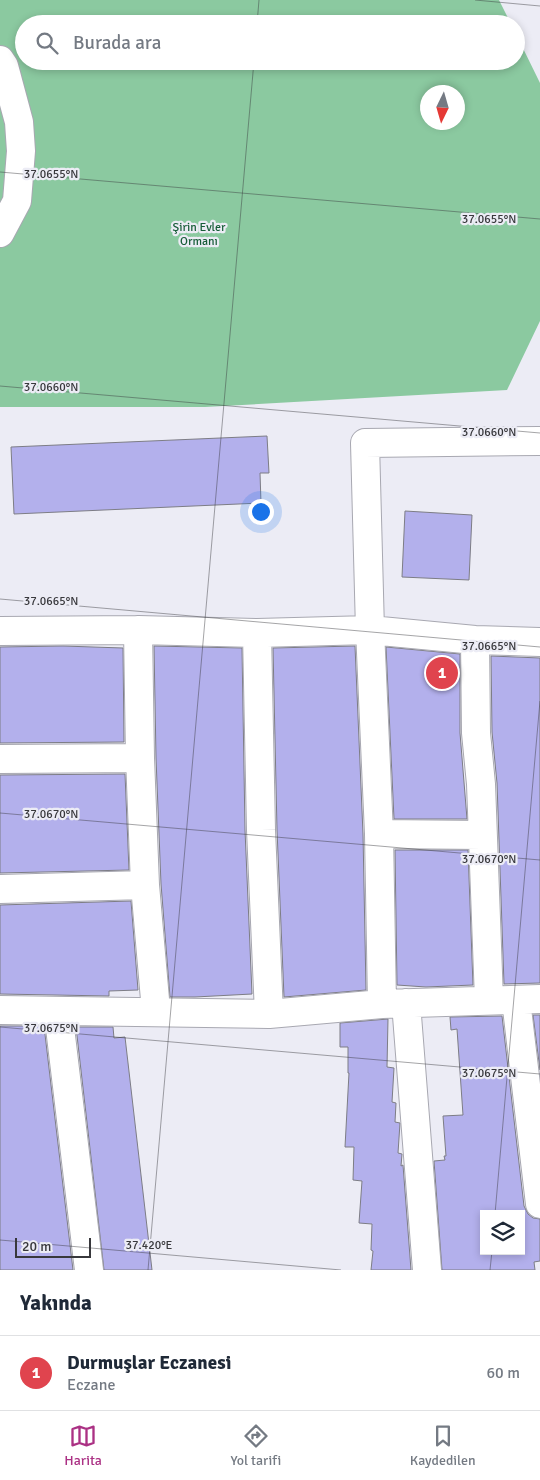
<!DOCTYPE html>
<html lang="tr">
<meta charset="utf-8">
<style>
body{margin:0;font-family:Signika,sans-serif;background:#f2f2f3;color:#1f2937}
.controls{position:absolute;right:15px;bottom:15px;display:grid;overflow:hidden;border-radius:0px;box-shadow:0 2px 8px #0003}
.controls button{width:45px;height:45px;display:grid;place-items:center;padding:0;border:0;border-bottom:1px solid #e0e1e3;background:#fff;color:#1f2937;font:25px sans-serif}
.compass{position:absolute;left:420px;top:85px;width:45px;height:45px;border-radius:50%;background:#fff;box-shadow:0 2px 8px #0003;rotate:185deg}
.scale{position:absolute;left:15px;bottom:12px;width:76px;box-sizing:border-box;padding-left:5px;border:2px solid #38383c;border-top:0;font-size:14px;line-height:18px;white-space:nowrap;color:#38383c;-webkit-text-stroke:4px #ececf5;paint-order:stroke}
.you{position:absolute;left:260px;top:511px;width:18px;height:18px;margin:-12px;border:4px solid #fff;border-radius:50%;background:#1a73e8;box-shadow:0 0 0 8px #1a73e833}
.badge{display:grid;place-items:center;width:32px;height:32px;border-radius:50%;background:#ab3184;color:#fff;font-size:16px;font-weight:700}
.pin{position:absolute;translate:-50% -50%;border:2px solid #fff;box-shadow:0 1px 5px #0006}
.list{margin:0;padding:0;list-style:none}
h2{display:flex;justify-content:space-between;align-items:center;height:65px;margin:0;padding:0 20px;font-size:21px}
h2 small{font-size:16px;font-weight:400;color:#747a83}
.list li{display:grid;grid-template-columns:32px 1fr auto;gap:15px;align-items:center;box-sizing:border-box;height:75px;padding:0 20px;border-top:1px solid #e0e1e3}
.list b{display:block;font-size:19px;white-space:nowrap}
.list p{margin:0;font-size:16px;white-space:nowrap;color:#747a83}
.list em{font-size:16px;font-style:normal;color:#747a83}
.icon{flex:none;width:28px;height:28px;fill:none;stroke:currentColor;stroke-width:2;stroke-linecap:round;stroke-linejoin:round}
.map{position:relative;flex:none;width:540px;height:1270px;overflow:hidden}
.search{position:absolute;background:#fff;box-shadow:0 2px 8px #0003;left:15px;right:15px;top:15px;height:55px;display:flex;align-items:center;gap:12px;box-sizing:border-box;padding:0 18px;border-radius:28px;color:#747a83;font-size:19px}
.sheet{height:140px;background:#fff}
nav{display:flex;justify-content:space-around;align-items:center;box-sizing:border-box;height:70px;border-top:1px solid #e0e1e3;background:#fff;font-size:14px;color:#747a83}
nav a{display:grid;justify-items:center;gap:2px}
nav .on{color:#ab3184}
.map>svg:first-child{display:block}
.forest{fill:#8bc9a0;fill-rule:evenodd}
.building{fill:#b3b0ec;stroke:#7d7d85;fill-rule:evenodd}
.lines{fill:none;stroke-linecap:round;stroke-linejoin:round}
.minor-casing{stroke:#a8a8b1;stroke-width:30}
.minor{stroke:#fff;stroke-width:28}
.ticks{fill:none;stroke:#38383c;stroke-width:1;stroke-opacity:0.45}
.labels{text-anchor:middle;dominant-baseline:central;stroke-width:4.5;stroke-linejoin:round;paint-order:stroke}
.park-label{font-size:12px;fill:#165c37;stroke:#ececf5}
.ticks-label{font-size:12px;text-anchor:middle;fill:#38383c;stroke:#ececf5;stroke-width:4.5;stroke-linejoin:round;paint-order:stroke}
</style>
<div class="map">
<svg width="540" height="1270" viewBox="0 0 540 1270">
<rect width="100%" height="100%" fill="#ececf5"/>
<!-- forest -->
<path class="forest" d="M0,0h499l12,24h-487v37h492v-27l24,49v238l-33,69 -302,17h-205zM428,92h30v30h-30z"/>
<!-- building -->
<path class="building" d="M267,436l2,37h-9l1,30 -247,11 -3,-67z
M405,511l67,4 -3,65 -67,-3z
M154,646l88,2 3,182 7,164 -57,3h-25l-9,-113 -5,-126z
M355,646l8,188 3,156 -82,7 -7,-167 -4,-182z
M0,647l63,-1 60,2 1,94 -124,1z
M386,647l74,7v79l7,86h-73z
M491,656l49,2v325l-36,1 -7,-201 -5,-51z
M125,774l4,96 -129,3v-98z
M395,850h73l5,135 -47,2 -29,-2z
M131,901l7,89 -29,1v5l-109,-2v-89z
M533,1015h7v55z
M502,1016l22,190 4,8 5,4 7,1v42l-6,1 1,8h-93l-8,-109 11,-1 -1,-4h2l-3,-40 20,-1 -6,-86 -6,1 -1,-13zM484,1214h37v37h-37z
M388,1019l-1,48 7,1 -2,34 4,1 -1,19 5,1 -2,30 4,1 -1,12 2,-1 8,105h-40l2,-19 -2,-1 1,-26 -13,-1 3,-42 -9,-1 1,-33h-9l4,-74h-1v-26h-8v-24z
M0,1026h44l29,244h-73z
M76,1027h37l1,11 11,-1 27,233h-48z"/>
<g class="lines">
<!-- minor casing -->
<g class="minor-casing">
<path id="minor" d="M0,60l4,6 15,56 2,29 -4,50 -17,32
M138,630l2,128 5,127 11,126
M0,631l138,-1 119,3 113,-3 105,10 65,2
M257,633l4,197 8,184
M475,640l1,93 5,51 8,216
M0,759l140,-1
M379,834l103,1
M0,889l145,-4
M516,1000l24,204
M406,1003l21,267
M382,1004l-3,-170 -9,-204 -5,-187 175,-2
M0,1010l269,4 113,-10 158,-5
M58,1011l31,259"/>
</g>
<!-- minor -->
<use href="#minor" class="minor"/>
</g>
<!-- ticks -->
<path class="ticks" d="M475,0l65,6M257,24l2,-24M0,172l540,47M0,386l540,47M0,599l540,48M0,813l540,47M0,1027l540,47M495,1214l45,-513M0,1240l341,30M148,1270l106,-1209M490,1270l2,-19"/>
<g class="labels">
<!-- park labels -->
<g class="park-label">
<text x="199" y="227">Şirin Evler<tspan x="199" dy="14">Ormanı</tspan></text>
</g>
</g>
<g class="ticks-label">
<text x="51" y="178">37.0655°N</text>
<text x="489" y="223">37.0655°N</text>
<text x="51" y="391">37.0660°N</text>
<text x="489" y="436">37.0660°N</text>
<text x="51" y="605">37.0665°N</text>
<text x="489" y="650">37.0665°N</text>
<text x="51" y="818">37.0670°N</text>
<text x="489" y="863">37.0670°N</text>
<text x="51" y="1032">37.0675°N</text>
<text x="489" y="1077">37.0675°N</text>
<text x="149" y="1249">37.420°E</text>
</g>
</svg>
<div class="controls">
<button><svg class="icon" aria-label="layers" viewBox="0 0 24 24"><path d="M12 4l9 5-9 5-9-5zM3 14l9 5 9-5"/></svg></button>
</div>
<svg class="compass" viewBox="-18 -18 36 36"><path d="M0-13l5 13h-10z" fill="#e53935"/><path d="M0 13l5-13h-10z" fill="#747a83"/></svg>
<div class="scale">20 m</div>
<div class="you"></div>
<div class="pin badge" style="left:442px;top:673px;background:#e0444e">1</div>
<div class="search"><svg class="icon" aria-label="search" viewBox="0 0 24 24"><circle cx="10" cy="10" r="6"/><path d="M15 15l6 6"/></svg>Burada ara</div>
</div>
<section class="sheet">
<h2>Yakında<small></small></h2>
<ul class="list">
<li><span class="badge" style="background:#e0444e">1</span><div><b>Durmuşlar Eczanesi</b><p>Eczane</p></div><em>60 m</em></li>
</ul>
</section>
<nav>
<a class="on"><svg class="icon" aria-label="map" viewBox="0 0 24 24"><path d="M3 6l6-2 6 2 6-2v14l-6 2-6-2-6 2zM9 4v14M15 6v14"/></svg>Harita</a>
<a><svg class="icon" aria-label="directions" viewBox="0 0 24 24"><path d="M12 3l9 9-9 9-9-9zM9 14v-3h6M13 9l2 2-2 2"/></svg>Yol tarifi</a>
<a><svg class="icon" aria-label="saved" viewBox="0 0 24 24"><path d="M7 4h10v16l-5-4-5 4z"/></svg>Kaydedilen</a>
</nav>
